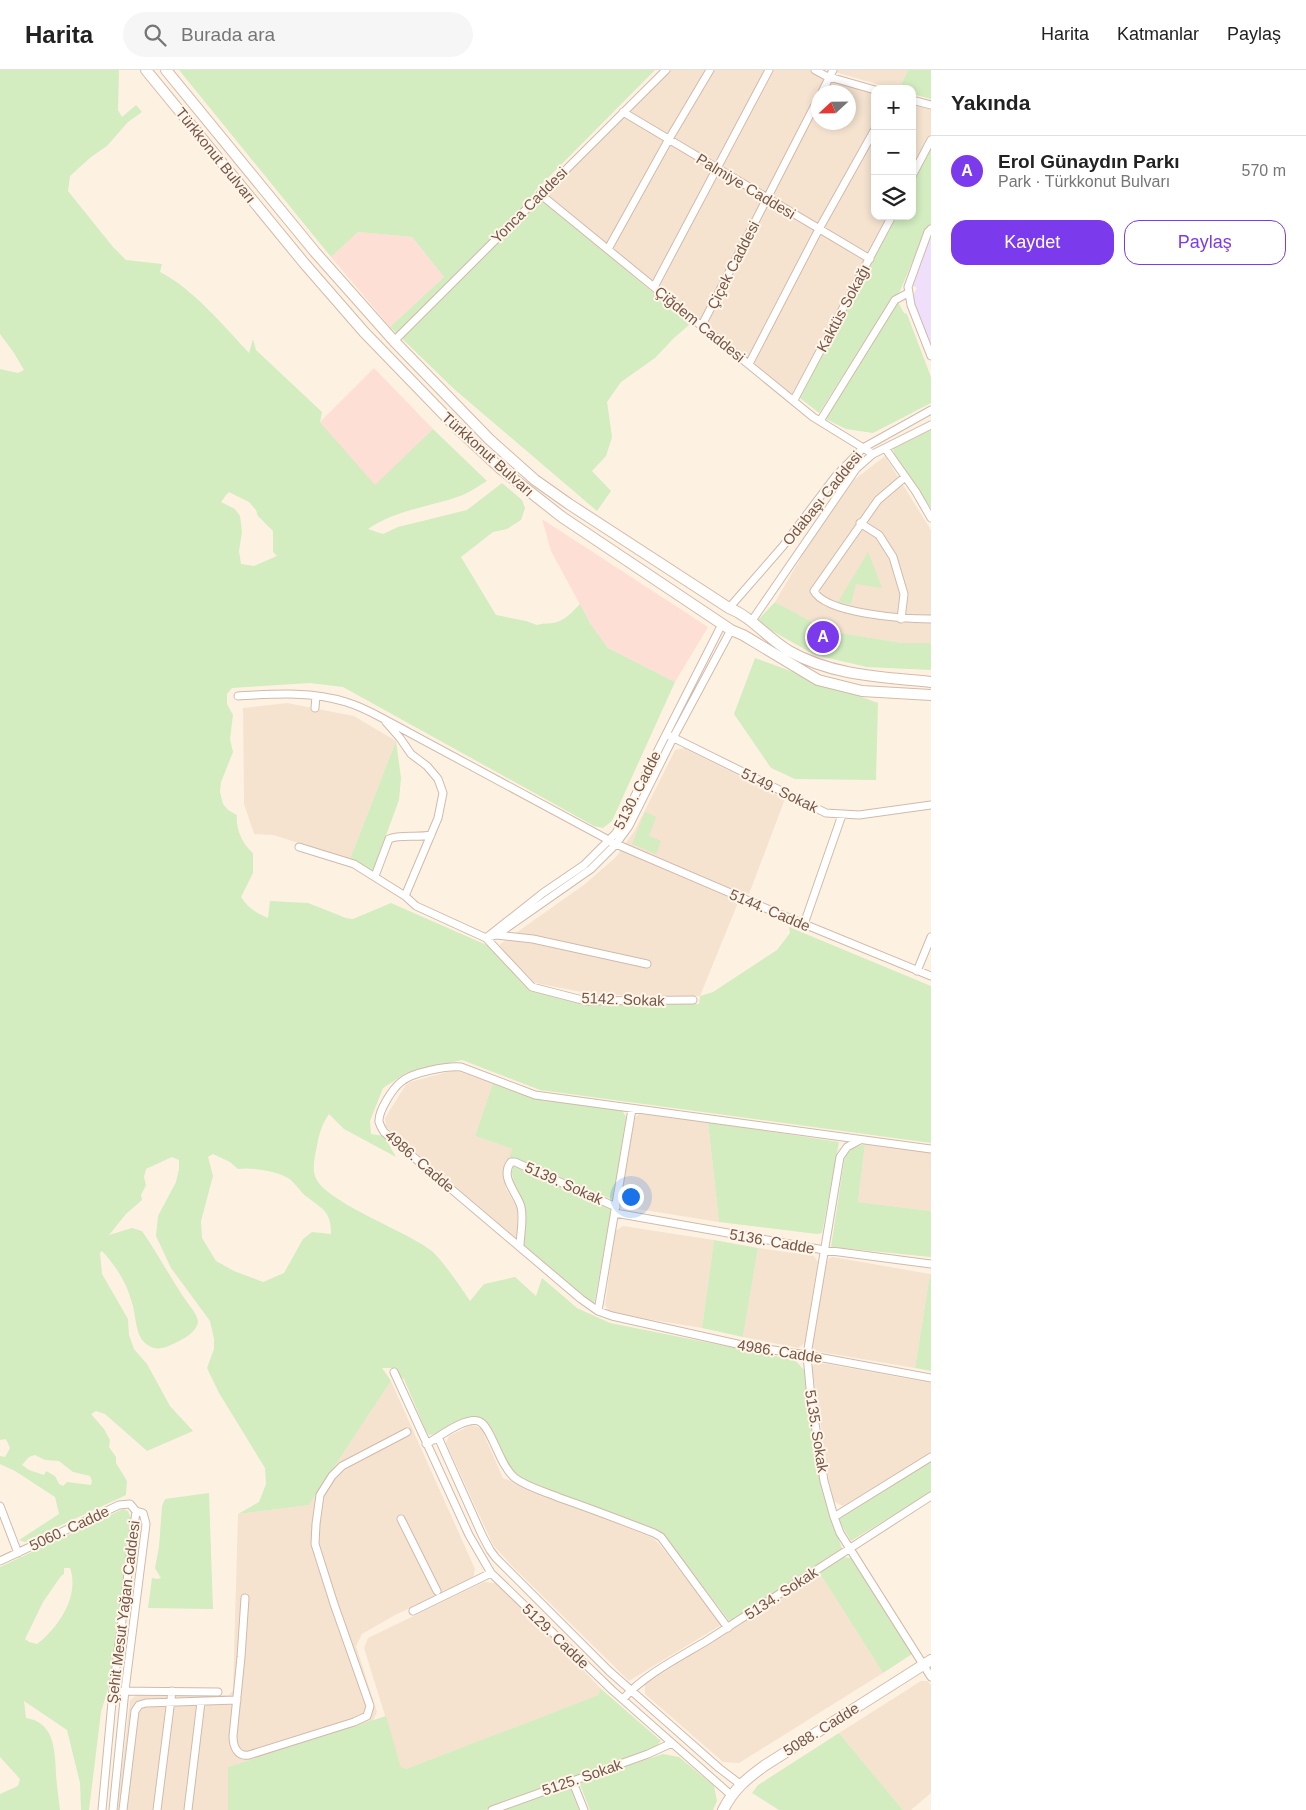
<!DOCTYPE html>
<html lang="tr">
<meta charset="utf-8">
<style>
body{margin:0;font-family:Helvetica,sans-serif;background:#f6f6f6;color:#222}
.controls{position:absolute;right:15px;top:15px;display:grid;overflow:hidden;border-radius:10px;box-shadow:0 2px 8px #0003}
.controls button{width:45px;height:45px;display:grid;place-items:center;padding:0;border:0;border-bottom:1px solid #e0e0e0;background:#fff;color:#222;font:25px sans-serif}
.compass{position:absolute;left:811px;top:15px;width:45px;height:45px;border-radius:50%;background:#fff;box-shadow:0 2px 8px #0003;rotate:248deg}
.you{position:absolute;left:630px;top:1126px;width:18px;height:18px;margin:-12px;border:4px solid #fff;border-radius:50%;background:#1a73e8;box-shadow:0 0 0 8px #1a73e833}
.badge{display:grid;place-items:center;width:32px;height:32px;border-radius:50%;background:#7c3aed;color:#fff;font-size:16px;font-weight:700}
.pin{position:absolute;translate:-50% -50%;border:2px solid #fff;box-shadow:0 1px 5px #0006}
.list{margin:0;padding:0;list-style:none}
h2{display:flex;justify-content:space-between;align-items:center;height:65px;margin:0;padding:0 20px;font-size:21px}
h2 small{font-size:16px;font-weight:400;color:#767676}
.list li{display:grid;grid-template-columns:32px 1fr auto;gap:15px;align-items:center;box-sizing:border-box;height:70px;padding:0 20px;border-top:1px solid #e0e0e0}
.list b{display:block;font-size:19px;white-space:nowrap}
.list p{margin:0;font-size:16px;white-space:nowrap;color:#767676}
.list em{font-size:16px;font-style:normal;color:#767676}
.actions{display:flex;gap:10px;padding:15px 20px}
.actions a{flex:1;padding:11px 0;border:1px solid #7c3aed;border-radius:15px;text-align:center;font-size:18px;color:#7c3aed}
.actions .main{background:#7c3aed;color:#fff}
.icon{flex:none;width:28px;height:28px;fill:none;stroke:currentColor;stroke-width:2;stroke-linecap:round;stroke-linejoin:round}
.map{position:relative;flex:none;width:931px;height:1740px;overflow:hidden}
header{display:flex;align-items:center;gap:30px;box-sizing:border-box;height:70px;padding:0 25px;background:#fff;border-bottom:1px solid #e0e0e0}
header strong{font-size:24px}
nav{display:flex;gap:28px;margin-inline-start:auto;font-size:18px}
.search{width:350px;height:45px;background:#f6f6f6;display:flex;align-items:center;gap:12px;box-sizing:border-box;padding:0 18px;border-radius:28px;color:#767676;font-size:19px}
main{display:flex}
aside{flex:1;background:#fff}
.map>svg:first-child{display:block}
.residential{fill:#f5e3d0;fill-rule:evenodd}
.commercial{fill:#fedfd5}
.education{fill:#efdffa}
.green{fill:#d3ecc0;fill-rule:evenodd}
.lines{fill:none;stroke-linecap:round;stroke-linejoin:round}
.street-casing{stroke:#d1baab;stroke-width:9}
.secondary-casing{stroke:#d5baa8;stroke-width:12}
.street{stroke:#fff;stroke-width:7}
.secondary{stroke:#fff;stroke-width:10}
.labels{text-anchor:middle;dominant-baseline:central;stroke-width:4;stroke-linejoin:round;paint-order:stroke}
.street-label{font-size:15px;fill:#765647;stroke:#fff5e9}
</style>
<header>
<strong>Harita</strong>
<div class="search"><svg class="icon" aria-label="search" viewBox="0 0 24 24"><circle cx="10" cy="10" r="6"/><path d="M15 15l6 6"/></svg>Burada ara</div>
<nav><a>Harita</a><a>Katmanlar</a><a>Paylaş</a></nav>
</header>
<main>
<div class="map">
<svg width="931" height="1740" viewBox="0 0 931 1740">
<rect width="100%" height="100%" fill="#fdf2e2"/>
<!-- residential -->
<path class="residential" d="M666,0h149l60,20v126h15l-96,184 -254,-206zM818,22h30v30h-30z
M836,0h72l-9,19h-6l-58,-17z
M912,30l19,5v34l-19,36z
M885,386l46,74v113h-29l-73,-12 -54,-29 31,-53 48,-69z
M287,633l67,13 42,25 -46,118 -77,-24 -19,-1 -10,-30 -1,-96z
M684,678l101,51 -36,95 -7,-1 -42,103 -103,-1 -67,-13 -31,-37 86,-61 31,-27 19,-27 40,-80z
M451,1001h6l36,12 -18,53 39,13 -8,14 -2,8 2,18 11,18 1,33 -132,-113 -1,-9 20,-32 5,-4z
M641,1042l67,10 11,100 -94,-15 -5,-7 15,-82z
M865,1074l66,9v58l-73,-9z
M623,1156l91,14 -12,88 -92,-15 -5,-8 10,-74z
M758,1178l56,8 4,6 -13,81 -7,5 -55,-11z
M833,1187l97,17 -15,94 -100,-17 -4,-7 16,-82 2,-4z
M816,1292l115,21v70l-88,53 -11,-5 -20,-134z
M391,1311l84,188 -2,9 -4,4 -72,32 -35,20 -6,12 21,66 -4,9 -145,46v43h-111l13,-110 7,-5h92l4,-5 5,-176 71,-9z
M471,1355l10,3 22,50 150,60 8,8 60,79 -92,56 -117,-115 -19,-21 -47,-102 3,-7z
M819,1502l64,101 -144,90 -16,-1 -78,-68v-10l129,-81z
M484,1512l12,1 65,63 39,42v7l-194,74 -5,-2 -37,-119 4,-10z
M921,1611h7l3,4v108l-20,17h-8l-64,-77z"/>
<!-- commercial -->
<path class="commercial" d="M358,162l54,5 32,40 -54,50 -59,-70z
M374,298l59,61 -58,57 -55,-64z
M542,449l166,108 -33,55 -67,-34 -18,-25 -39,-72z"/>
<!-- education -->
<path class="education" d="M931,167v107l-17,-42 -1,-7 4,-7 -6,-3v-3z"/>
<!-- green -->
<path class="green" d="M0,0h119l-1,40 4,7 14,-12 6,7 -14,10 -21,24 -16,11 -21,19 -2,15 45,56 13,13 36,4 -2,8c32,16 64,54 89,81l4,-14 3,11 66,62 -2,10 55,63 58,-56 54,52c-9,5 -18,12 -27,15 -30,11 -65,14 -92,33l15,5 15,-7 69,-17 35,-27 20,17 3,8 -4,12 -14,9 -14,3 -32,25 35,58 30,6 11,4c6,-2 10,-1 16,-2 12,-2 19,-11 27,-19l10,19 18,25 67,34 -63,139 -9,7 -9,-2 -251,-139 -33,-4 -78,5 -5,6v10l6,11 -3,24 3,13 -12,30 -1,10 3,12 5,6 9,5c-2,13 6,30 16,38v20l-12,24c7,11 15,16 27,21l2,-17 38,2 38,15 7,1 38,-16 100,44 41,44 54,13h113l1,-8 13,-4 64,-42 13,-17 -1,-6 142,59v157l-391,-53 -78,-30 -56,13 -23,15 -13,33 1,13 13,2 12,21 -52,-28 -15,-15c-7,10 -10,20 -12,32 -2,9 -5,21 -2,30 8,26 95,56 118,76 12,12 27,34 37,49l14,-17 31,-7 21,19 6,-18 35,30 33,15 185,37 9,10 26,147 12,31 -112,74 -63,-83 -10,-9 -135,-50c-6,-5 -14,-10 -18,-16 -3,-7 -4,-15 -6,-22 -15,-40 -36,-24 -64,-8l-5,1 -3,-4 -22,-52 -5,-2 -6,-9h-11l9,13 -82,124 -71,9 21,-12 7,-18 -1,-16 -46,-75 -12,-25 7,-19v-10l-4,-18 -39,-53 -15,-32 2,-20 18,-34 3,-13v-9l-7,-3 -26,12 -2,8 2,8 -5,10 1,5 -16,14 -17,21 23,-7 10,3c16,23 29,48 45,71 4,6 11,13 11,20 -2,11 -16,18 -25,22 -10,5 -19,7 -28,-1 -10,-9 -9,-28 -13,-40 -5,-20 -16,-37 -30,-52l-2,2 2,21 26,45 1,16 5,14 13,15 23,42 23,25 -46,20 -42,-37 -9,-3 -5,3 13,15 6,11 -1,7 7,10v6l11,18 -1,14 -101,47 -6,-2 40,-26 -4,-17 -40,-26 -15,-7v-8l5,1 5,-9 -4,-9 -6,1v-1071l18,4 6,-3 -10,-17 -14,-19zM229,422l20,10 7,8 2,6 15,15v21l4,4 -23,10 -13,-2 -2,-13 3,-19 -2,-16 -5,-7 -14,-7 5,-7zM213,1084l17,8 8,7c12,-2 40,2 50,9 8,5 12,14 19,19 17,13 24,15 24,37l-19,-2 -9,7 -19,34 -21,9 -29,-11 -18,-10 -14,-23 -1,-17 12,-45 -5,-19zM35,1385l10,5 14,1 14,11 17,4 2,5 -1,4 -24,-3 -4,4 -4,-2 -4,-8 -9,-5 -2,4 -15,-5 -7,-5 7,-8z
M179,0h476l-121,122 156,132 -16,14 -19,20 -34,24 -14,20 5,35 -6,19 -14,15 19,20 -14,20 -143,-122 -64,-62 54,-50 -32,-40 -54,-5 -27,25z
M908,0h23v29l-19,-5v-5h-13z
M931,79v77l-5,4 -26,61 -18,23 -63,99 -19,-15 95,-182h17v-32z
M898,232l6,11 3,1 24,63v26l-58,30 -27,-4 -22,-11z
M931,360v78l-37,-55 -1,-5z
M868,482l14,36 -26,-4 -5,20 -13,-2z
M775,532l54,29 73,12h29v27l-64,-3 -52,-12 -59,-33z
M755,588l123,45 -2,77 -81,-1 -24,-11 -37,-54z
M396,671l5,37 -2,22 -26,71 -23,-12z
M645,742l11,5 -7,19 12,5 -5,13 -24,-10z
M493,1013l49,17 80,10 4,7 -13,83 -104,-43 4,-8 -38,-13z
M708,1052l131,20 -17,91 -5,1 -98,-12z
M865,1074l-7,58 73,9v46l-100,-10 14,-92 8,-7z
M515,1096l97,43 -18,95 -71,-58 -8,-56 -4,-22z
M714,1170l44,8 -15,89 -41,-9z
M930,1204h1v97l-16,-3z
M931,1391v31l-80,49 -13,-22z
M209,1423l4,116 -65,-1 4,-30 5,1 4,-1 -6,-10 4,-21 3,-41 3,-7z
M123,1439l5,2 4,10 -2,20 -20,141 -9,30 -12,98h-8l-1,-27 -13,-53 -43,-29 2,17c7,1 15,4 20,11 11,13 9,41 11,57 1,8 2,16 3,24h-60v-16l18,-8 2,-7 -20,-22v-190zM64,1498h6c10,28 -12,60 -33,76l-8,-2 -4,-3 18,-37 18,-26 3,-2z
M843,1487l8,1 61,96 -29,19 -64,-101z
M600,1618l61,53 -8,9 -146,50 -22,10h-257v-43l158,-51 15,51 5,2 193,-74z
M839,1663l64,77h-124l-27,-17 6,-8z
M663,1684l16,3 35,29 3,15 -4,9h-123l-11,-28z
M569,1714l10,26h-77z"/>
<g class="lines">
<!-- street casing -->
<g class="street-casing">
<path id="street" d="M815,0l11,6 49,14
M822,22l11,-22
M912,30l19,5
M623,42l247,147
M912,106l19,-36
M540,124l273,223 60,37
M931,159l-3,3 -20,55 3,18 20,51
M608,179l61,-110 41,-69
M654,217l115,-217
M702,255l116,-226
M394,271l272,-271
M749,294l70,-135 56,-100
M794,330l98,-184
M820,351l75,-121 13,-7
M885,378l31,44 15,26
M905,407l-27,23 -64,91c12,23 92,28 117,28
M860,453l19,12 14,22 11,37 -3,25
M729,538l54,-62 52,-69 28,-29 68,-38
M751,552l105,-153 17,-15 58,-29
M238,626c36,-2 73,-5 108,6 13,4 25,10 36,16l234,126 161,69 154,63
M315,638l1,-12
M386,652l14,16 11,16 16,12 11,13 5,14 -5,25 -33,78
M670,666l156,77 33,2 72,-10
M299,777l55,17 51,32 11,10 70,32 10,-3 37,4 114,25
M375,806l14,-37c11,-5 28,-1 42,-4
M804,854l38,-109
M501,862l90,-63 25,-25 13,-18 44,-88 58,-108
M917,901l14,-34
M693,930l-107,1 -54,-14 -46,-49 57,-45 41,-28 32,-32 106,-209
M860,1070l-13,7 -7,10 -33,198 4,43 13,83 10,36 6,16 91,144
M931,1079l-396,-54 -74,-28c-14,-1 -49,5 -60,15 -8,6 -23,29 -22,40 1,3 3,7 5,10l197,167 17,12 14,5 134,30 61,9 124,23
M615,1143l209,37 107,14
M520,1177c0,-12 4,-28 1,-40 -3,-13 -22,-30 -10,-45h4l101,45
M598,1241l34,-202
M394,1302l75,163 22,38 121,117 119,105
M438,1367l44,98 8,15 6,8 113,113 110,97 21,16
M426,1374c12,-6 38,-27 52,-23 13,3 21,45 37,57 12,9 31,14 45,20 32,11 63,23 94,35l7,4 67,91
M0,1436l18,47
M834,1447l97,-60
M401,1449l36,72
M0,1491l119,-56 11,-1 6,7 7,2 3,11 -21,166 -12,120
M245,1528l-4,59 -8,79c0,10 4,21 16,19l105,-33 13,-6 3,-10 -36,-102 -19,-60 1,-20 4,-29 12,-19 10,-10 65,-34
M413,1541l78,-38
M113,1621l105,1
M623,1629c21,-24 57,-42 85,-59l223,-144
M572,1710l12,30
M102,1740l11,-119 23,-180
M123,1740l12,-99 4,-6 7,-2 91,-3
M157,1740l15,-119
M188,1740l13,-108
M492,1740l156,-56 24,-11"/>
</g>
<!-- secondary casing -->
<g class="secondary-casing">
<path id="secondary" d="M146,0l158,193 60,69 93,96 44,41 61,48 169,113 12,5 75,45 44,11 69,4
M166,0l149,182 79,89 95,98 46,41 34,24 160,104c23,9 38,30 60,43 44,25 93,26 142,31
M723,1740c11,-21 22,-30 41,-44l167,-106"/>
</g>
<!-- street -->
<use href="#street" class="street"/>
<!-- secondary -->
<use href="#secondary" class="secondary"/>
</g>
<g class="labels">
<!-- street labels -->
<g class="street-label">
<text transform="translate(216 85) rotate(51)">Türkkonut Bulvarı</text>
<text transform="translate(746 116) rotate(31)">Palmiye Caddesi</text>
<text transform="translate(529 135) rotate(-45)">Yonca Caddesi</text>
<text transform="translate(733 195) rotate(-63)">Çiçek Caddesi</text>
<text transform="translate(843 238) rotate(-62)">Kaktüs Sokağı</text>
<text transform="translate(700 254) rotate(39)">Çiğdem Caddesi</text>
<text transform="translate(488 384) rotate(42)">Türkkonut Bulvarı</text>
<text transform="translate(822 428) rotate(-51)">Odabaşı Caddesi</text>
<text transform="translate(637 720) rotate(-63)">5130. Cadde</text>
<text transform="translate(780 720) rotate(26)">5149. Sokak</text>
<text transform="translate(770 840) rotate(23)">5144. Cadde</text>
<text transform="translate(623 929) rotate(2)">5142. Sokak</text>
<text transform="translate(420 1091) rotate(41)">4986. Cadde</text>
<text transform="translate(564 1113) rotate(24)">5139. Sokak</text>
<text transform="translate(772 1171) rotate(10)">5136. Cadde</text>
<text transform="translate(780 1281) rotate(9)">4986. Cadde</text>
<text transform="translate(817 1361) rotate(81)">5135. Sokak</text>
<text transform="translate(69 1458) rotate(-25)">5060. Cadde</text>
<text transform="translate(781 1523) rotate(-33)">5134. Sokak</text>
<text transform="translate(123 1542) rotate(-83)">Şehit Mesut Yağan Caddesi</text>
<text transform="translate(556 1566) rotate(44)">5129. Cadde</text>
<text transform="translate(821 1659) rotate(-32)">5088. Cadde</text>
<text transform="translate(582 1707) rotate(-19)">5125. Sokak</text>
</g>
</g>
</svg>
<div class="controls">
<button>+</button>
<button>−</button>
<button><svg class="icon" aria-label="layers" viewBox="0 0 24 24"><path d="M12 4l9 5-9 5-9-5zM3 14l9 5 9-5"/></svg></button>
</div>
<svg class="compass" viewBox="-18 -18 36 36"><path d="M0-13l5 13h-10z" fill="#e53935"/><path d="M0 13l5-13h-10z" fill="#767676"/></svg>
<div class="you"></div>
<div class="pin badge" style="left:823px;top:567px">A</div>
</div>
<aside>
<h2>Yakında<small></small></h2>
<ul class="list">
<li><span class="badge">A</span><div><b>Erol Günaydın Parkı</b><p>Park · Türkkonut Bulvarı</p></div><em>570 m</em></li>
</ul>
<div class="actions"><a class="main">Kaydet</a><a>Paylaş</a></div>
</aside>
</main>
